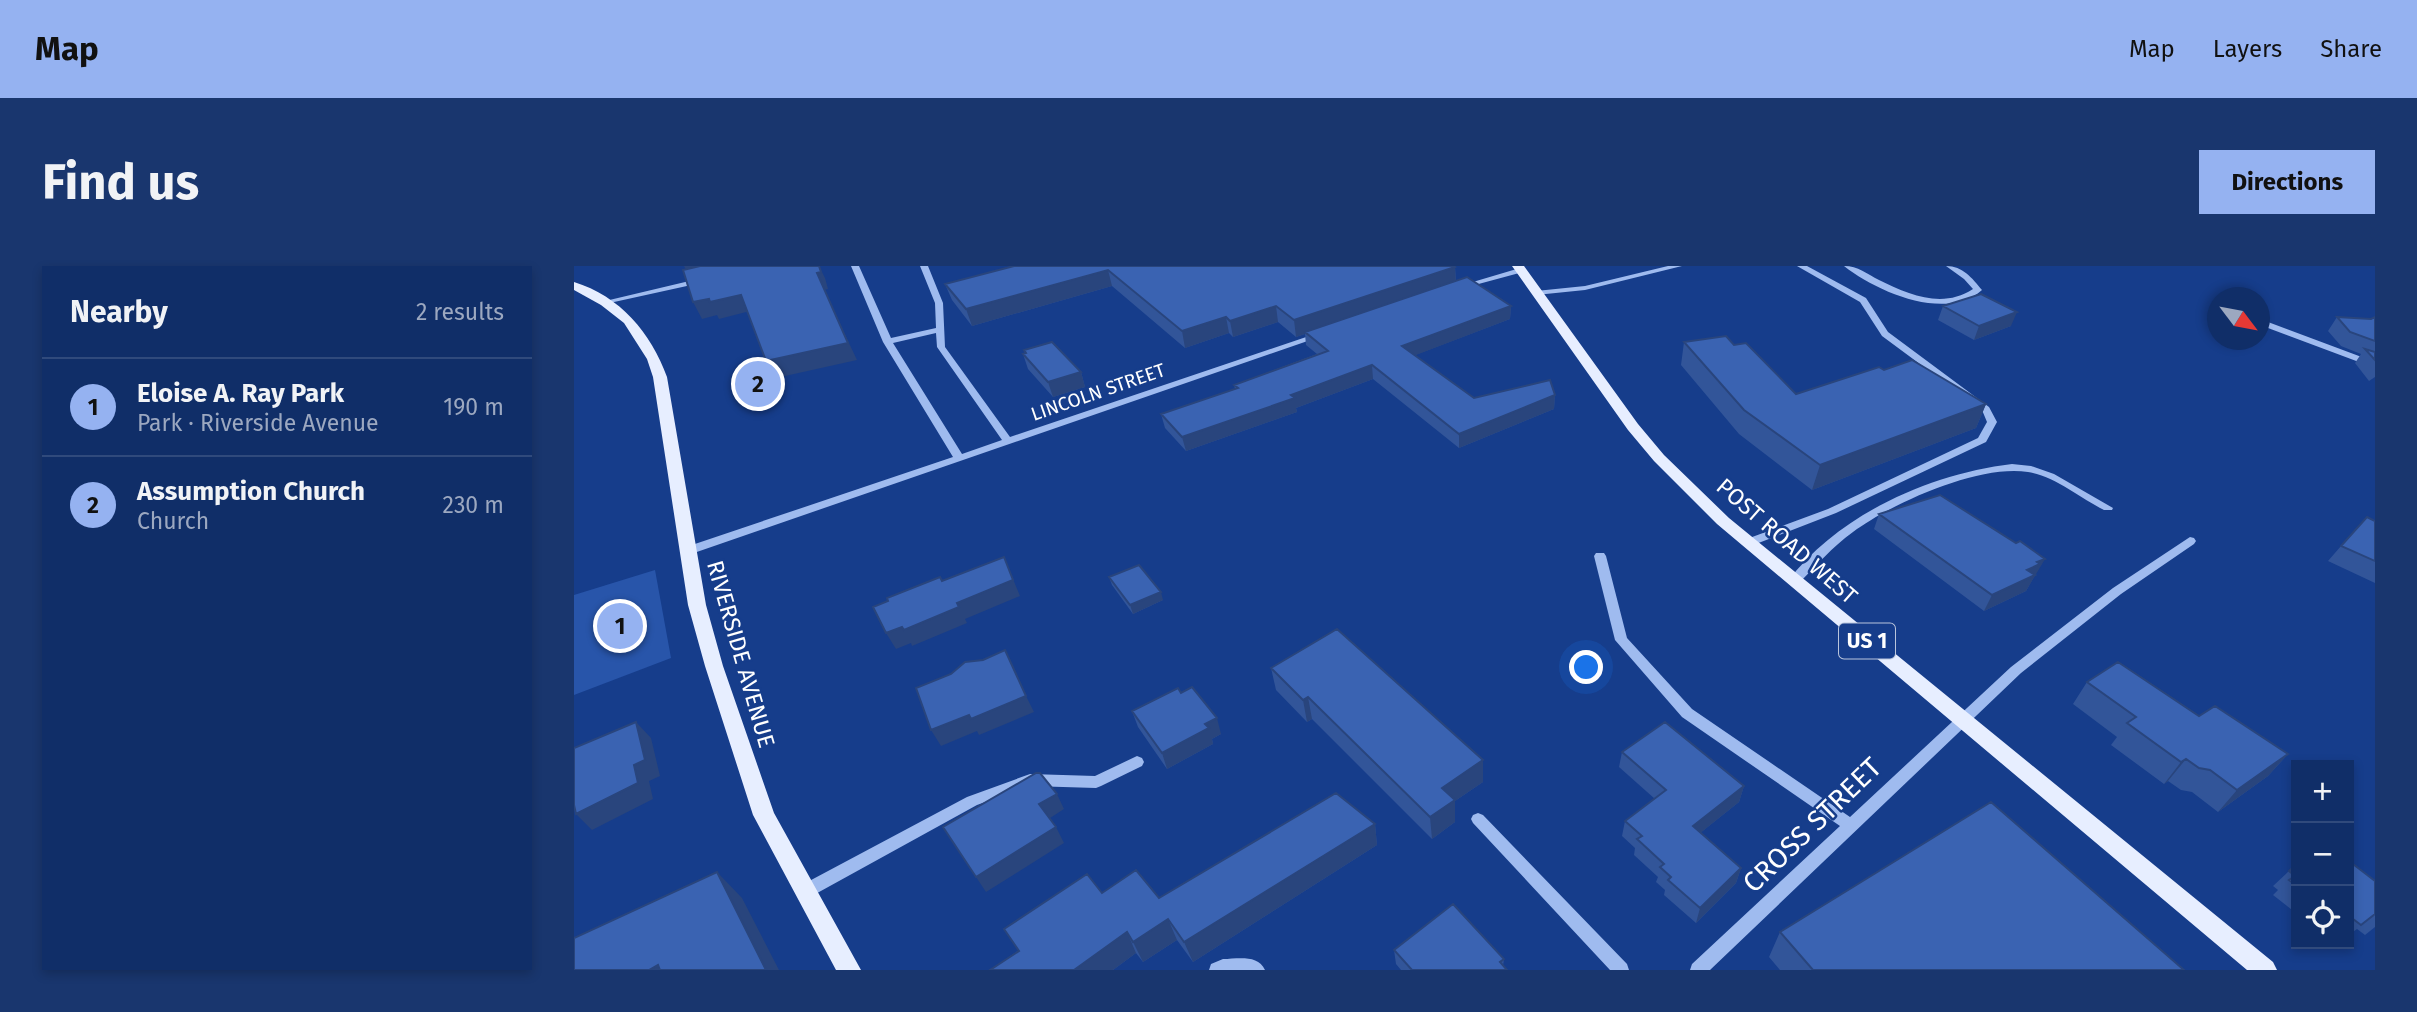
<!DOCTYPE html>
<meta charset="utf-8">
<style>
body{margin:0;font-family:"Fira Sans",sans-serif;background:#19366e;color:#f1f3f6}
.controls{position:absolute;right:21px;bottom:21px;display:grid;overflow:hidden;border-radius:0px;box-shadow:0 4px 10px #0003}
.controls button{width:63px;height:63px;display:grid;place-items:center;padding:0;border:0;border-bottom:2px solid #304a7c;background:#102e68;color:#f1f3f6;font:35px sans-serif}
.compass{position:absolute;left:1633px;top:21px;width:63px;height:63px;border-radius:50%;background:#102e68;box-shadow:0 4px 10px #0003;rotate:122deg}
.you{position:absolute;left:1013px;top:402px;width:24px;height:24px;margin:-18px;border:5px solid #fff;border-radius:50%;background:#1a73e8;box-shadow:0 0 0 10px #1a73e833}
.badge{display:grid;place-items:center;width:46px;height:46px;border-radius:50%;background:#95b2f1;color:#111;font-size:23px;font-weight:700}
.pin{position:absolute;translate:-50% -50%;border:4px solid #fff;box-shadow:0 2px 7px #0006}
.list{margin:0;padding:0;list-style:none}
h2{display:flex;justify-content:space-between;align-items:center;height:91px;margin:0;padding:0 28px;font-size:30px}
h2 small{font-size:23px;font-weight:400;color:#9ca8c0}
.list li{display:grid;grid-template-columns:46px 1fr auto;gap:21px;align-items:center;box-sizing:border-box;height:98px;padding:0 28px;border-top:2px solid #304a7c}
.list b{display:block;font-size:26px;white-space:nowrap}
.list p{margin:0;font-size:23px;white-space:nowrap;color:#9ca8c0}
.list em{font-size:23px;font-style:normal;color:#9ca8c0}
.icon{flex:none;width:38px;height:38px;fill:none;stroke:currentColor;stroke-width:2;stroke-linecap:round;stroke-linejoin:round}
.map{position:relative;flex:none;width:1801px;height:704px;overflow:hidden;border-radius:0px}
header{display:flex;align-items:center;gap:42px;box-sizing:border-box;height:98px;padding:0 35px;background:#95b2f1;color:#111}
header strong{font-size:33px}
nav{display:flex;gap:38px;margin-inline-start:auto;font-size:24px}
.intro{display:flex;align-items:center;justify-content:space-between;box-sizing:border-box;height:168px;padding:0 42px}
h1{margin:0;font-size:49px}
.button{padding:18px 32px;border-radius:0px;background:#95b2f1;color:#111;font-size:24px;font-weight:700}
main{display:flex;gap:42px;padding:0 42px}
aside{flex:1;background:#102e68;border-radius:0px;box-shadow:0 4px 10px #0003}
.map>svg:first-child{display:block}
.green{fill:#2855aa}
.lines{fill:none;stroke-linecap:round;stroke-linejoin:round}
.minor{fill:#9fbbef;fill-rule:evenodd}
.major{fill:#e7eeff;fill-rule:evenodd}
.wall{fill:#325599}
.shaded-wall{fill:#29457d}
.building{fill:#3a63b2;stroke:#29457d;stroke-width:2}
.labels{text-anchor:middle;dominant-baseline:central;stroke-width:5;stroke-linejoin:round;paint-order:stroke}
.far-street-label{font-size:19px;fill:#fff;stroke:#163d8b}
.shield{fill:#163d8b;stroke:#b9c5dc;stroke-width:2}
.shield-label{font-size:21px;font-weight:bold;fill:#fff}
.street-label{font-size:23px;fill:#fff;stroke:#163d8b}
.near-street-label{font-size:28px;fill:#fff;stroke:#163d8b}
</style>
<header>
<strong>Map</strong>
<nav><a>Map</a><a>Layers</a><a>Share</a></nav>
</header>
<div class="intro"><h1>Find us</h1><a class="button">Directions</a></div>
<main>
<aside>
<h2>Nearby<small>2 results</small></h2>
<ul class="list">
<li><span class="badge">1</span><div><b>Eloise A. Ray Park</b><p>Park · Riverside Avenue</p></div><em>190 m</em></li>
<li><span class="badge">2</span><div><b>Assumption Church</b><p>Church</p></div><em>230 m</em></li>
</ul>
</aside>
<div class="map">
<svg width="1801" height="704" viewBox="0 0 1801 704">
<rect width="100%" height="100%" fill="#163d8b"/>
<!-- green -->
<path class="green" d="M81,304l16,88 -97,37v-100z"/>
<g class="lines">
<!-- minor -->
<path class="minor" d="M277,0h8l32,72 45,-10 -1,-25 -15,-37h8l15,37 2,44 65,90 308,-104 7,2 -634,219h-8l-2,-3 2,-3 270,-91 -70,-115zM362,67l1,14 65,93 -40,14 -69,-111z
M1094,0h14l-97,24 -49,5 -4,-2 4,-2 49,-5z
M1223,0h10l59,32 22,34 101,75 8,15 -11,20 -150,71 -88,34 -6,-4 2,-3 84,-31 150,-71 9,-16 -5,-12 -100,-74 -22,-34z
M1270,0c14,0 23,8 35,14 30,15 64,29 94,9l-9,-10 -18,-13c17,0 26,12 36,24 -36,32 -105,2 -138,-24z
M946,2h3v4l-63,17 -4,-2z
M128,12l4,2 -1,2 -100,22 -4,-2z
M1686,53l115,43v6l-115,-43z
M1438,198l19,2 23,8 59,34 -1,2h-8c-24,-12 -49,-34 -76,-38 -49,-8 -136,31 -175,60 -21,15 -37,34 -55,52h-8l-2,-3c51,-67 142,-107 224,-117z
M1616,271l4,1 2,3 -2,3 -73,50 -100,79 -311,297h-20l2,-6 148,-138 -158,-109 -67,-77 -21,-84 2,-3h8l2,3 21,82 65,71 158,108 161,-150 102,-79z
M563,490l5,2 2,4 -2,4 -41,20 -5,2 -66,-2 -53,19 -167,92 -6,2 -6,-2 -2,-5 2,-5 169,-90 63,-23 65,2z
M904,547l5,2 144,149 2,6h-19l-137,-147 -2,-4 2,-4z
M649,693c14,0 35,-5 42,11h-56l2,-6z"/>
<!-- major -->
<path class="major" d="M938,0h12l114,158 26,31 65,63 544,444 4,8h-30l-530,-446 -63,-63 -26,-31z
M0,16c46,14 77,51 93,95l39,228 17,61 51,147 87,157h-25l-83,-155 -48,-149 -17,-61 -35,-228 -6,-18 -23,-36 -23,-18 -27,-15z"/>
</g>
<!-- wall -->
<path class="wall" d="M440,0l441,1 1,14 55,25 -1,13 -95,36 59,43 81,-3 -1,14 -95,39 -86,-69 -77,29 1,4 -111,39 -21,-23 -4,-14 74,-25 -1,-4 83,-31 -11,-9 -1,-11 -9,3 -18,-15 -45,15 -4,-4 -44,15 -73,-62 -140,40 -20,-26 -7,-16z
M1369,40l68,20 -37,14 -36,-20z
M1763,51l34,2 4,-2v60l-6,4 -14,-18 6,-9 -20,-8 -13,-15z
M1110,76l50,3 62,49 88,-24 102,34 -10,24 -164,62 -73,-56 -58,-69z
M450,84l57,22 4,15 -32,10 -25,-28 -5,-15h2z
M1305,248l158,61h-2l-9,16 -42,20 -110,-82z
M1801,255v62l-47,-22 13,-15z
M535,311l54,23 -30,14 -21,-29z
M697,402l212,92v22l-28,19v21l-23,17 -120,-120 -5,3 -31,-32z
M1513,416l112,34 89,38 -20,22 -50,36 -26,-20 -11,-2 -13,-9 -4,3 -53,-39 6,-8 -44,-33z
M607,427l40,41 -9,5 1,5 -46,25 -29,-42 -6,-16z
M1048,486l122,34 -5,16 -39,31 41,35 -5,15 -40,40 -32,-28 1,-5 -9,-8 2,-5 -24,-22 1,-7 -13,-12 3,-15 30,-22 -36,-32z
M801,558l2,21 -184,117 -16,-22 -34,22 -7,-9 -23,17h-123l112,-77 57,5z
M1775,595l26,20v46l-10,8 -8,-6 -8,6z
M1722,599v48l-23,-18 5,-5 -5,-4 16,-15z
M1206,666l404,38h-404l-11,-13z
M820,684l110,9 -1,7 4,4h-106l-5,-6z"/>
<!-- shaded-wall -->
<path class="shaded-wall" d="M110,0h62l-56,11z
M245,0l6,12 3,11 -4,1 33,70 -81,18 -10,-17 51,-88z
M881,1l1,16 -151,49v2l-9,3 -2,-17z
M534,4l4,16 -140,40 -6,-17z
M167,29l9,16 -31,8 -2,-4 -15,4 -9,-17 16,-3z
M702,40l2,16 -45,15 -3,-16z
M937,40l-1,13 -107,41 -1,-14z
M1443,46l-6,14 -37,14 5,-14z
M652,51l3,16 -44,15 -3,-17z
M798,99l1,14 -77,29 1,4 -111,39 -4,-14 109,-42z
M507,106l4,15 -32,10 -5,-15z
M981,129l-1,14 -95,39v-14z
M1412,138l-10,24 -164,62 8,-25z
M430,291l16,39 -55,23 2,4 -55,23 -1,-3 -15,6 -10,-16 71,-30z
M1471,293l-19,32 -42,20 8,-16 45,-33z
M587,326l2,8 -30,14 -3,-9z
M452,430l8,16 -55,23 -2,-4 -36,15 -10,-16 38,-15z
M734,431l4,22 -5,3 -4,-22z
M643,452l4,16 -9,5 1,5 -46,25 -5,-16 43,-29z
M62,456l15,16 9,38 -11,5 4,18 -61,31 -16,-16z
M1714,488l-20,22 -50,36 19,-22z
M1612,493l-18,22 -4,3 17,-22z
M909,494v22l-28,19v21l-23,17 -2,-22 12,-29z
M1170,520l-5,16 -50,40 4,-16z
M483,528l7,15 -17,11 -8,-16z
M801,558l2,21 -184,117 -9,-20z
M482,561l8,16 -78,49 -10,-15z
M1167,602l-5,15 -40,40 4,-15z
M143,606l25,26 37,72h-13z
M594,653l9,21 -34,22 -10,-20z
M553,666l9,21 -23,17h-39z
M84,699l6,5h-15z"/>
<!-- building -->
<path class="building" d="M126,0h119l2,6 -4,1 31,70 -82,18 -25,-66 -31,7 -1,-3 -16,3 -10,-32z
M440,0h440l1,1 -161,53 -18,-14 -46,15 -4,-4 -44,14 -74,-61 -142,39 -21,-25z
M893,11l44,29 -109,40 72,52 76,-18 5,15 -96,39 -87,-69 -81,30 4,3 -113,39 -21,-23 77,-26 -4,-3 94,-34 -23,-19z
M1407,28l36,18 -38,14 -36,-20z
M1763,51l34,2 4,-2v24l-25,-9z
M1152,70l8,9 12,-2 50,51 83,-27 5,3 28,-10 74,44 -166,61 -76,-55 -60,-68z
M478,76l29,30 -33,10 -25,-28 3,-1 -2,-3z
M1791,83l10,3v8z
M1366,229l76,48 4,-2 25,18 -8,3 3,2 -13,6 8,5 -43,20 -113,-81z
M1793,251l8,4v40l-34,-15z
M430,291l9,23 -56,23 2,4 -55,23 -2,-3 -16,6 -13,-26 15,-6 -1,-3 48,-19 5,-2 2,4z
M565,299l22,27 -31,13 -21,-28z
M763,363l146,131 -41,28 13,12 -25,17 -122,-120 -5,3 -32,-32z
M431,384l21,46 -55,23 -2,-4 -38,15 -15,-42 35,-14 14,-12 18,-2z
M1544,396l81,54 16,-10 73,48 -51,36 -27,-20 -11,-2 -13,-9 -5,3 -54,-39 9,-6 -49,-35z
M618,421l25,31 -12,6 4,4 -47,25 -30,-42 46,-23 3,5z
M62,456l9,38 -11,5 4,18 -62,31 -2,-9v-57z
M1091,456l79,64 -51,40 48,42 -41,40 -32,-28 3,-3 -11,-10 4,-3 -27,-25 5,-3 -17,-15 41,-31 -44,-38z
M462,507h4l17,21 -18,10 17,23 -80,50 -33,-50z
M762,527l39,31 -191,118 -16,-23 -35,23 -6,-10 -53,38h-84l29,-19 -15,-22 83,-55 15,19 34,-23 23,28z
M1417,536l193,168h-371l-33,-38z
M1775,595l26,20v33l-14,11 -8,-6 -4,3z
M1722,599v20l-7,-5 6,-4 -6,-5z
M143,606l49,98h-106l-2,-5 -9,5h-75v-32z
M879,638l51,55 -4,3 7,8h-95l-18,-20z"/>
<g class="labels">
<!-- far-street labels -->
<g class="far-street-label">
<text transform="translate(524 126) rotate(-19)">LINCOLN STREET</text>
</g>
<!-- shield labels -->
<rect class="shield" x="1265" y="357.5" width="56" height="35" rx="5"/>
<g class="shield-label">
<text x="1293" y="375">US 1</text>
</g>
<!-- street labels -->
<g class="street-label">
<text transform="translate(1213 275) rotate(41)">POST ROAD WEST</text>
<text transform="translate(167 388) rotate(74)">RIVERSIDE AVENUE</text>
</g>
<!-- near-street labels -->
<g class="near-street-label">
<text transform="translate(1238 559) rotate(-44)">CROSS STREET</text>
</g>
</g>
</svg>
<div class="controls">
<button>+</button>
<button>−</button>
<button><svg class="icon" aria-label="locate" viewBox="0 0 24 24"><circle cx="12" cy="12" r="6"/><path d="M12 2v4M12 18v4M2 12h4M18 12h4"/></svg></button>
</div>
<svg class="compass" viewBox="-18 -18 36 36"><path d="M0-13l5 13h-10z" fill="#e53935"/><path d="M0 13l5-13h-10z" fill="#9ca8c0"/></svg>
<div class="you"></div>
<div class="pin badge" style="left:46px;top:360px">1</div>
<div class="pin badge" style="left:184px;top:118px">2</div>
</div>
</main>
